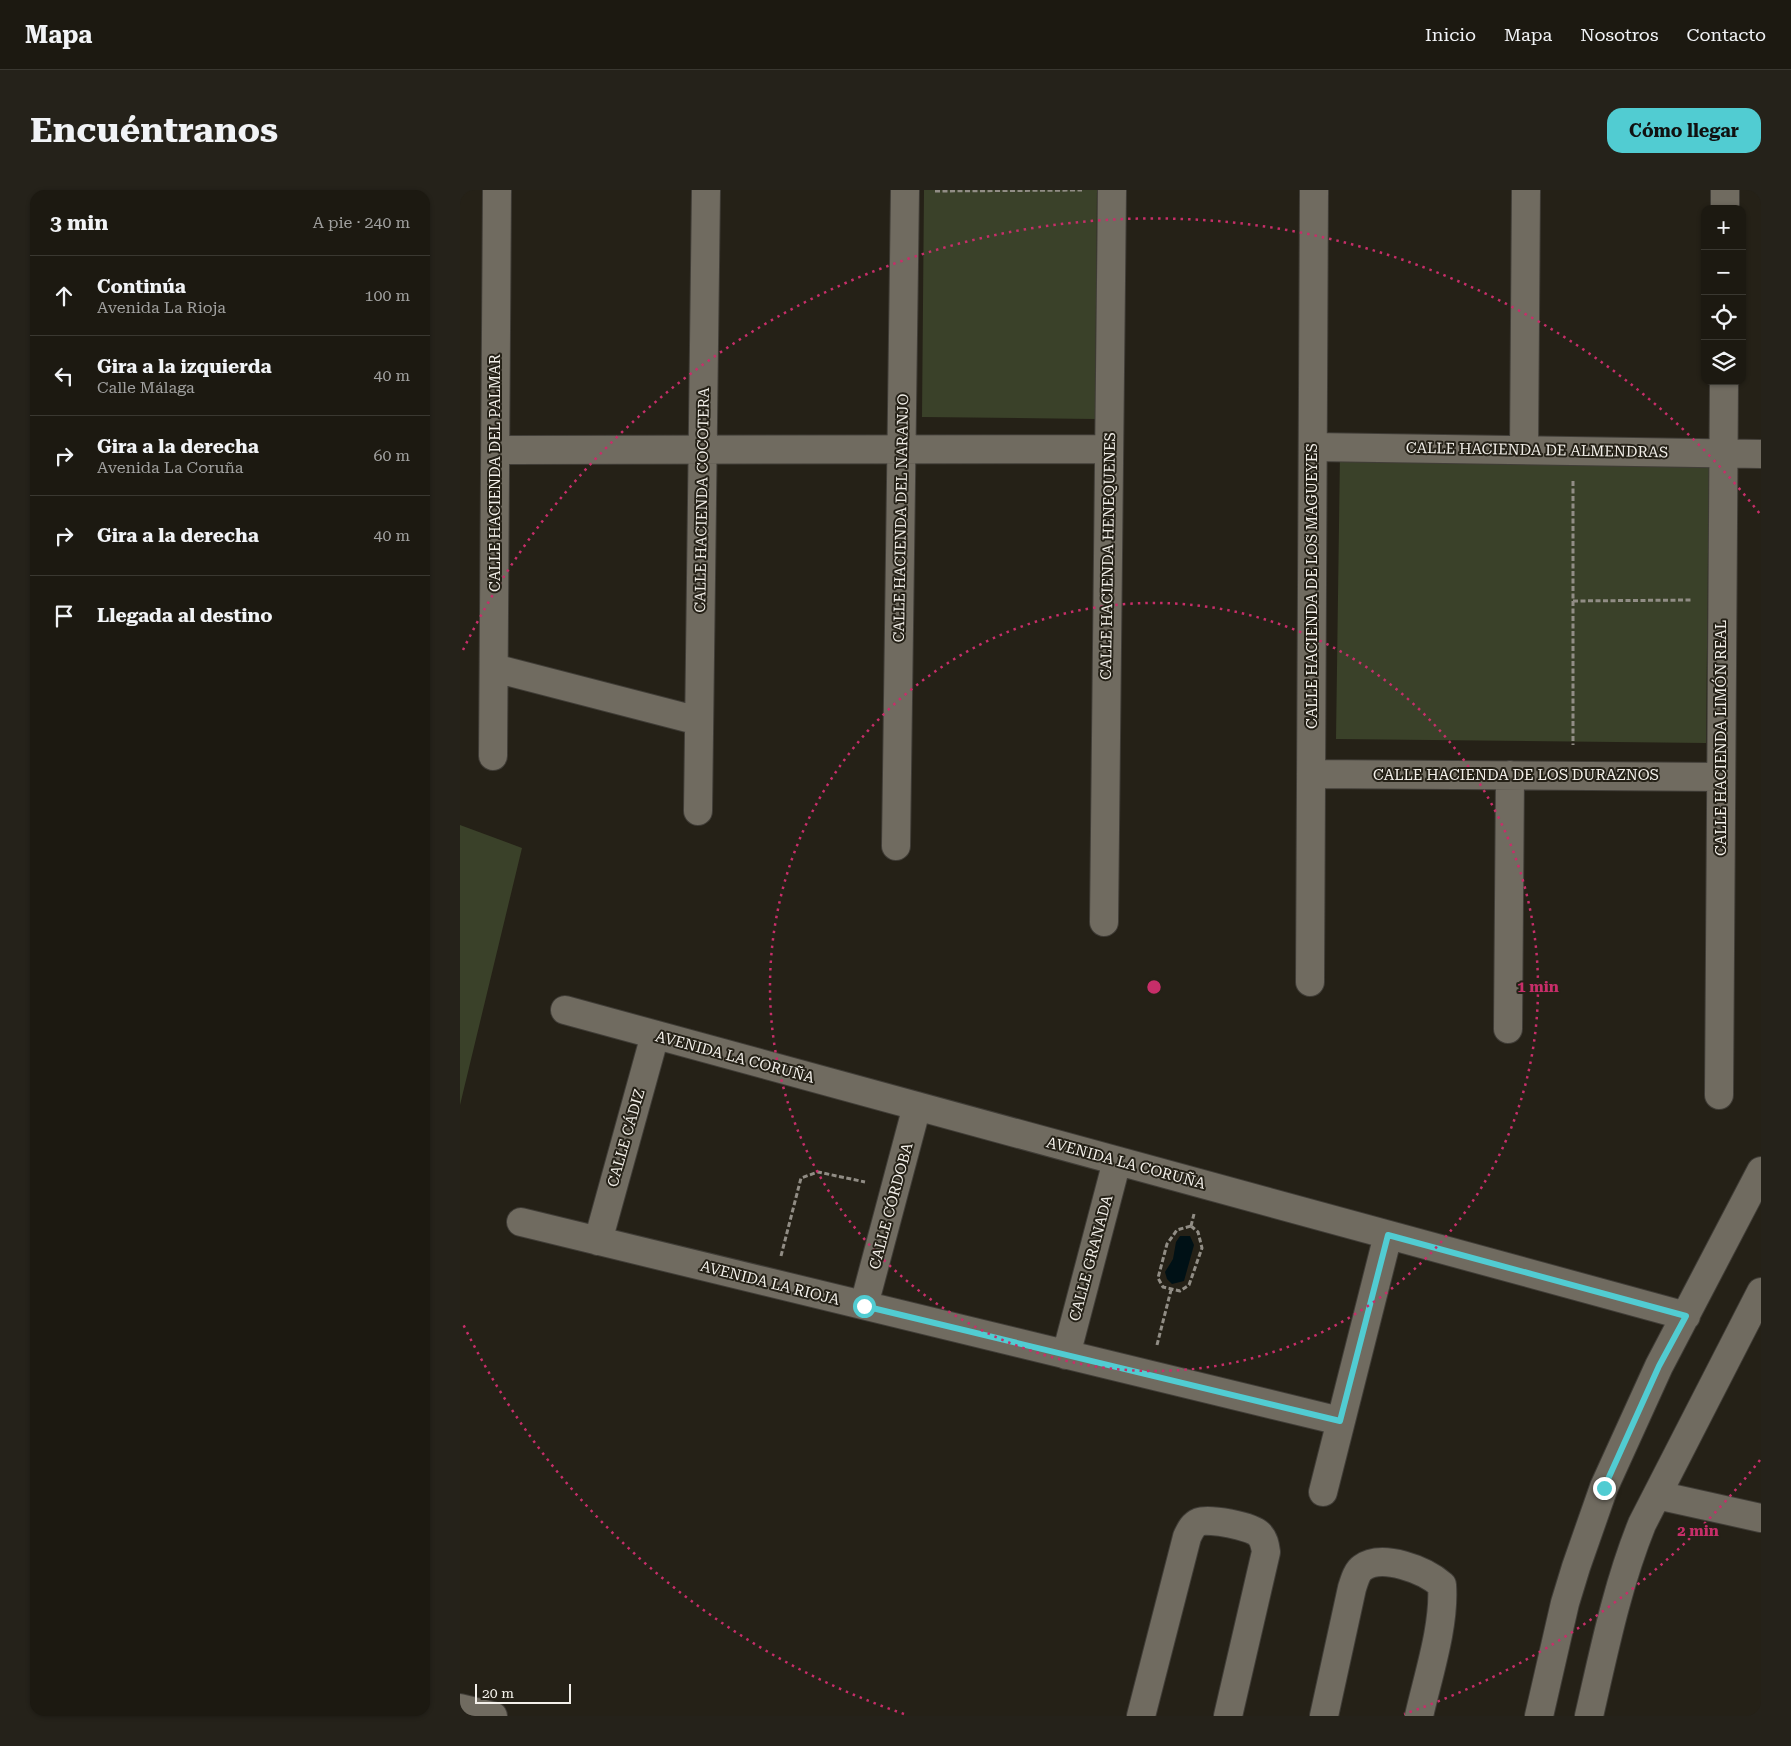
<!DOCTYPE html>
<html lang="es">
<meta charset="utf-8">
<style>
body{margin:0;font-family:"Roboto Serif",serif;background:#25221a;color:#f1f3f6}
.controls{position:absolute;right:15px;top:15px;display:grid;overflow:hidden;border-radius:10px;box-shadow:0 1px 4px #0004}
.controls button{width:45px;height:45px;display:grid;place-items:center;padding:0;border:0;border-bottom:1px solid #3a3831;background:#1c1911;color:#f1f3f6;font:25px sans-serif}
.scale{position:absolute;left:15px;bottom:12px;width:96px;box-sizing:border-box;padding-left:5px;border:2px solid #f3f0ea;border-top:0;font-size:14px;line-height:18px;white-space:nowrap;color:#f3f0ea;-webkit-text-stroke:4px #252117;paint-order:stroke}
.stop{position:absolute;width:15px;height:15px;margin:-11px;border:4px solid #51ccd2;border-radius:50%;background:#fff}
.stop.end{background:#51ccd2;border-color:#fff;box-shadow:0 1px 5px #0008}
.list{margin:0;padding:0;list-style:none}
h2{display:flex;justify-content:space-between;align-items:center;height:65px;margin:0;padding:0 20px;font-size:21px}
h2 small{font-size:16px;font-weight:400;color:#a0a09f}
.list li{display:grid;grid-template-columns:32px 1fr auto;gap:15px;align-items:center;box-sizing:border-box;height:80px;padding:0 20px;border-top:1px solid #3a3831}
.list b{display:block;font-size:19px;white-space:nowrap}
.list p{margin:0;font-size:16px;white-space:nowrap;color:#a0a09f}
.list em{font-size:16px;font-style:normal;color:#a0a09f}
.icon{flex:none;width:28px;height:28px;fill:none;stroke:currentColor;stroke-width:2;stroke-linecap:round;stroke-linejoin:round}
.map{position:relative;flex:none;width:1301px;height:1526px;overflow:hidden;border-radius:15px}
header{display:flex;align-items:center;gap:30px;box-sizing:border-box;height:70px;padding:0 25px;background:#1c1911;border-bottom:1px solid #3a3831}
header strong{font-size:24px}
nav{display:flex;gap:28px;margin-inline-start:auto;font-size:18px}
.intro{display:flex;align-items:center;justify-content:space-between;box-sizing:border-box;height:120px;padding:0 30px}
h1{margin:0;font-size:35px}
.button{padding:12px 22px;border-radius:15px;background:#51ccd2;color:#111;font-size:18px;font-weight:700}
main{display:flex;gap:30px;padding:0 30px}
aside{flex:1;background:#1c1911;border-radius:15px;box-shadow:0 1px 4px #0004}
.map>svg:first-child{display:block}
.green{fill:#3a4129}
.water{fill:#001116}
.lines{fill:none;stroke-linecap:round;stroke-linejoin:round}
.minor-casing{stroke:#403d37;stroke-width:30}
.path{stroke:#918d85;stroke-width:3;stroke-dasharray:5 2.5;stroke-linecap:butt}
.minor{stroke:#706b60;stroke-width:28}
.route{stroke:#51ccd2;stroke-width:6}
.ring{fill:none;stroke:#c72e69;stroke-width:2.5;stroke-dasharray:2.5 5}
.labels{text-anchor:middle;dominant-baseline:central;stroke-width:4;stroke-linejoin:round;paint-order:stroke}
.street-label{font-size:15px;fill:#f3f0ea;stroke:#252117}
.centre{fill:#c72e69;stroke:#252117;stroke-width:2.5}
.ring-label{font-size:15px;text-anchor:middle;font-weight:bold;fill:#c72e69;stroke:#252117;stroke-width:4;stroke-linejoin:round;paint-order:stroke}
</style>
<header>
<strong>Mapa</strong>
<nav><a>Inicio</a><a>Mapa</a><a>Nosotros</a><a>Contacto</a></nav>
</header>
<div class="intro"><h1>Encuéntranos</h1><a class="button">Cómo llegar</a></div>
<main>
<aside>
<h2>3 min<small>A pie · 240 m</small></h2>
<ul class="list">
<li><svg class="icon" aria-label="ahead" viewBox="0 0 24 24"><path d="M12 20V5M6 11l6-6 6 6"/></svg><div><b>Continúa</b><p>Avenida La Rioja</p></div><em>100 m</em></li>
<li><svg class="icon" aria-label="left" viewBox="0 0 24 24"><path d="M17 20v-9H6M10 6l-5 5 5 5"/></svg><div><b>Gira a la izquierda</b><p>Calle Málaga</p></div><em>40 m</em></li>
<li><svg class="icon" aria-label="right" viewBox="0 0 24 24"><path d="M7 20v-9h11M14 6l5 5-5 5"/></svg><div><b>Gira a la derecha</b><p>Avenida La Coruña</p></div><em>60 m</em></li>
<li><svg class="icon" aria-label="right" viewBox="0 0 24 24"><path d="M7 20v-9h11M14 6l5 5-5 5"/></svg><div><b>Gira a la derecha</b></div><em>40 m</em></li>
<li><svg class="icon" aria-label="arrive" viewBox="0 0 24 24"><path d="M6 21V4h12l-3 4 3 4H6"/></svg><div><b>Llegada al destino</b></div></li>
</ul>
</aside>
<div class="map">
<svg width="1301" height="1526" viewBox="0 0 1301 1526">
<rect width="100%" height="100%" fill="#252117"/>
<!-- green -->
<path class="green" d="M464,0h173l-2,229 -173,-2z
M880,263l369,4 -3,286 -370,-4z
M0,635l62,23 -62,257z"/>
<!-- water -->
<path class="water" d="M720,1046h10l4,9 -10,36 -12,3 -5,-5 -2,-7 8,-13 3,-17z"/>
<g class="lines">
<!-- minor casing -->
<g class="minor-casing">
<path id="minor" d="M1265,19v-19
M853,257l448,7
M36,260l613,-1
M1064,260l2,-260
M34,478l205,53
M33,566l4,-566
M851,584l410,3
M238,621l8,-621
M436,656l9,-656
M644,732l8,-732
M850,792l4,-792
M105,820l1121,306
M1048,839l2,-254
M1259,905l5,-714
M61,1032l819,199
M138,1051l57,-206
M404,1115l53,-199
M606,1165l51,-194
M863,1302l65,-257
M1197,1305l104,23
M0,1518l33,8
M681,1526l46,-179c3,-6 5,-12 12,-15 10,-4 52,4 60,12 5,5 6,11 7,18l-38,164
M864,1526l28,-128c2,-6 5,-17 10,-20 20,-15 63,2 80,17 3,40 -14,91 -23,131
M1079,1526l26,-113 11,-36 28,-80 55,-121 102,-195
M1129,1526c15,-65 28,-130 53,-192l119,-232"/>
</g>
<!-- path -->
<path class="path" d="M475,1l147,-1
M1113,291v264
M1113,411l119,-1
M731,1036l7,6 4,16 -13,37 -9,6 -17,-4 -5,-9 9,-34 10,-14z
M731,1036l3,-12
M321,1066l20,-78 17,-6 47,10
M697,1155l14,-55"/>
<!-- minor -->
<use href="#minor" class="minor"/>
</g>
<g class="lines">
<!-- route -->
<path class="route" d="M404,1116l476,115 48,-186 298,81 -27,50 -55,122"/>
</g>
<!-- distance rings -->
<g class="ring">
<circle cx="694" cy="797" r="384"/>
<path d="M1300 1270A769 769 0 0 1 944 1524M444 1524A769 769 0 0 1 3 1134M3 460A769 769 0 0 1 1300 324"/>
</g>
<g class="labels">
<!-- street labels -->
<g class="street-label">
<text transform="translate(1077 260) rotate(1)">CALLE HACIENDA DE ALMENDRAS</text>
<text transform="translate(35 283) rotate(-90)">CALLE HACIENDA DEL PALMAR</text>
<text transform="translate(242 310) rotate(-89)">CALLE HACIENDA COCOTERA</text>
<text transform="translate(441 328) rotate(-89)">CALLE HACIENDA DEL NARANJO</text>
<text transform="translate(648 366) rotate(-89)">CALLE HACIENDA HENEQUENES</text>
<text transform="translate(852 396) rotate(-90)">CALLE HACIENDA DE LOS MAGUEYES</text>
<text transform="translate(1261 548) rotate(-90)">CALLE HACIENDA LIMÓN REAL</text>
<text x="1056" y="585">CALLE HACIENDA DE LOS DURAZNOS</text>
<text transform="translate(275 867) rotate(15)">AVENIDA LA CORUÑA</text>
<text transform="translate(166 948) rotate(-74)">CALLE CÁDIZ</text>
<text transform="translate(666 973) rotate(15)">AVENIDA LA CORUÑA</text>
<text transform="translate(431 1016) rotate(-75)">CALLE CÓRDOBA</text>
<text transform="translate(631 1068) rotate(-75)">CALLE GRANADA</text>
<text transform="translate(310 1093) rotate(14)">AVENIDA LA RIOJA</text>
</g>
</g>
<circle cx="694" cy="797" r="8" class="centre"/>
<g class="ring-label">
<text x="1078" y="802">1 min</text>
<text x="1238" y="1346">2 min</text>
</g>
</svg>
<div class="controls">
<button>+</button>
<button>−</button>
<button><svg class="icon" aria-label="locate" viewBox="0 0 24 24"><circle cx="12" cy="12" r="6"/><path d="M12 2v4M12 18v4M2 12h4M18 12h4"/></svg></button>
<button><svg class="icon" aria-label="layers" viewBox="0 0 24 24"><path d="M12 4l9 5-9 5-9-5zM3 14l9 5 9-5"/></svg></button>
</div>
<div class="scale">20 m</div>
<div class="stop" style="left:404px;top:1116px"></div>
<div class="stop end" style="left:1144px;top:1298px"></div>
</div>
</main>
